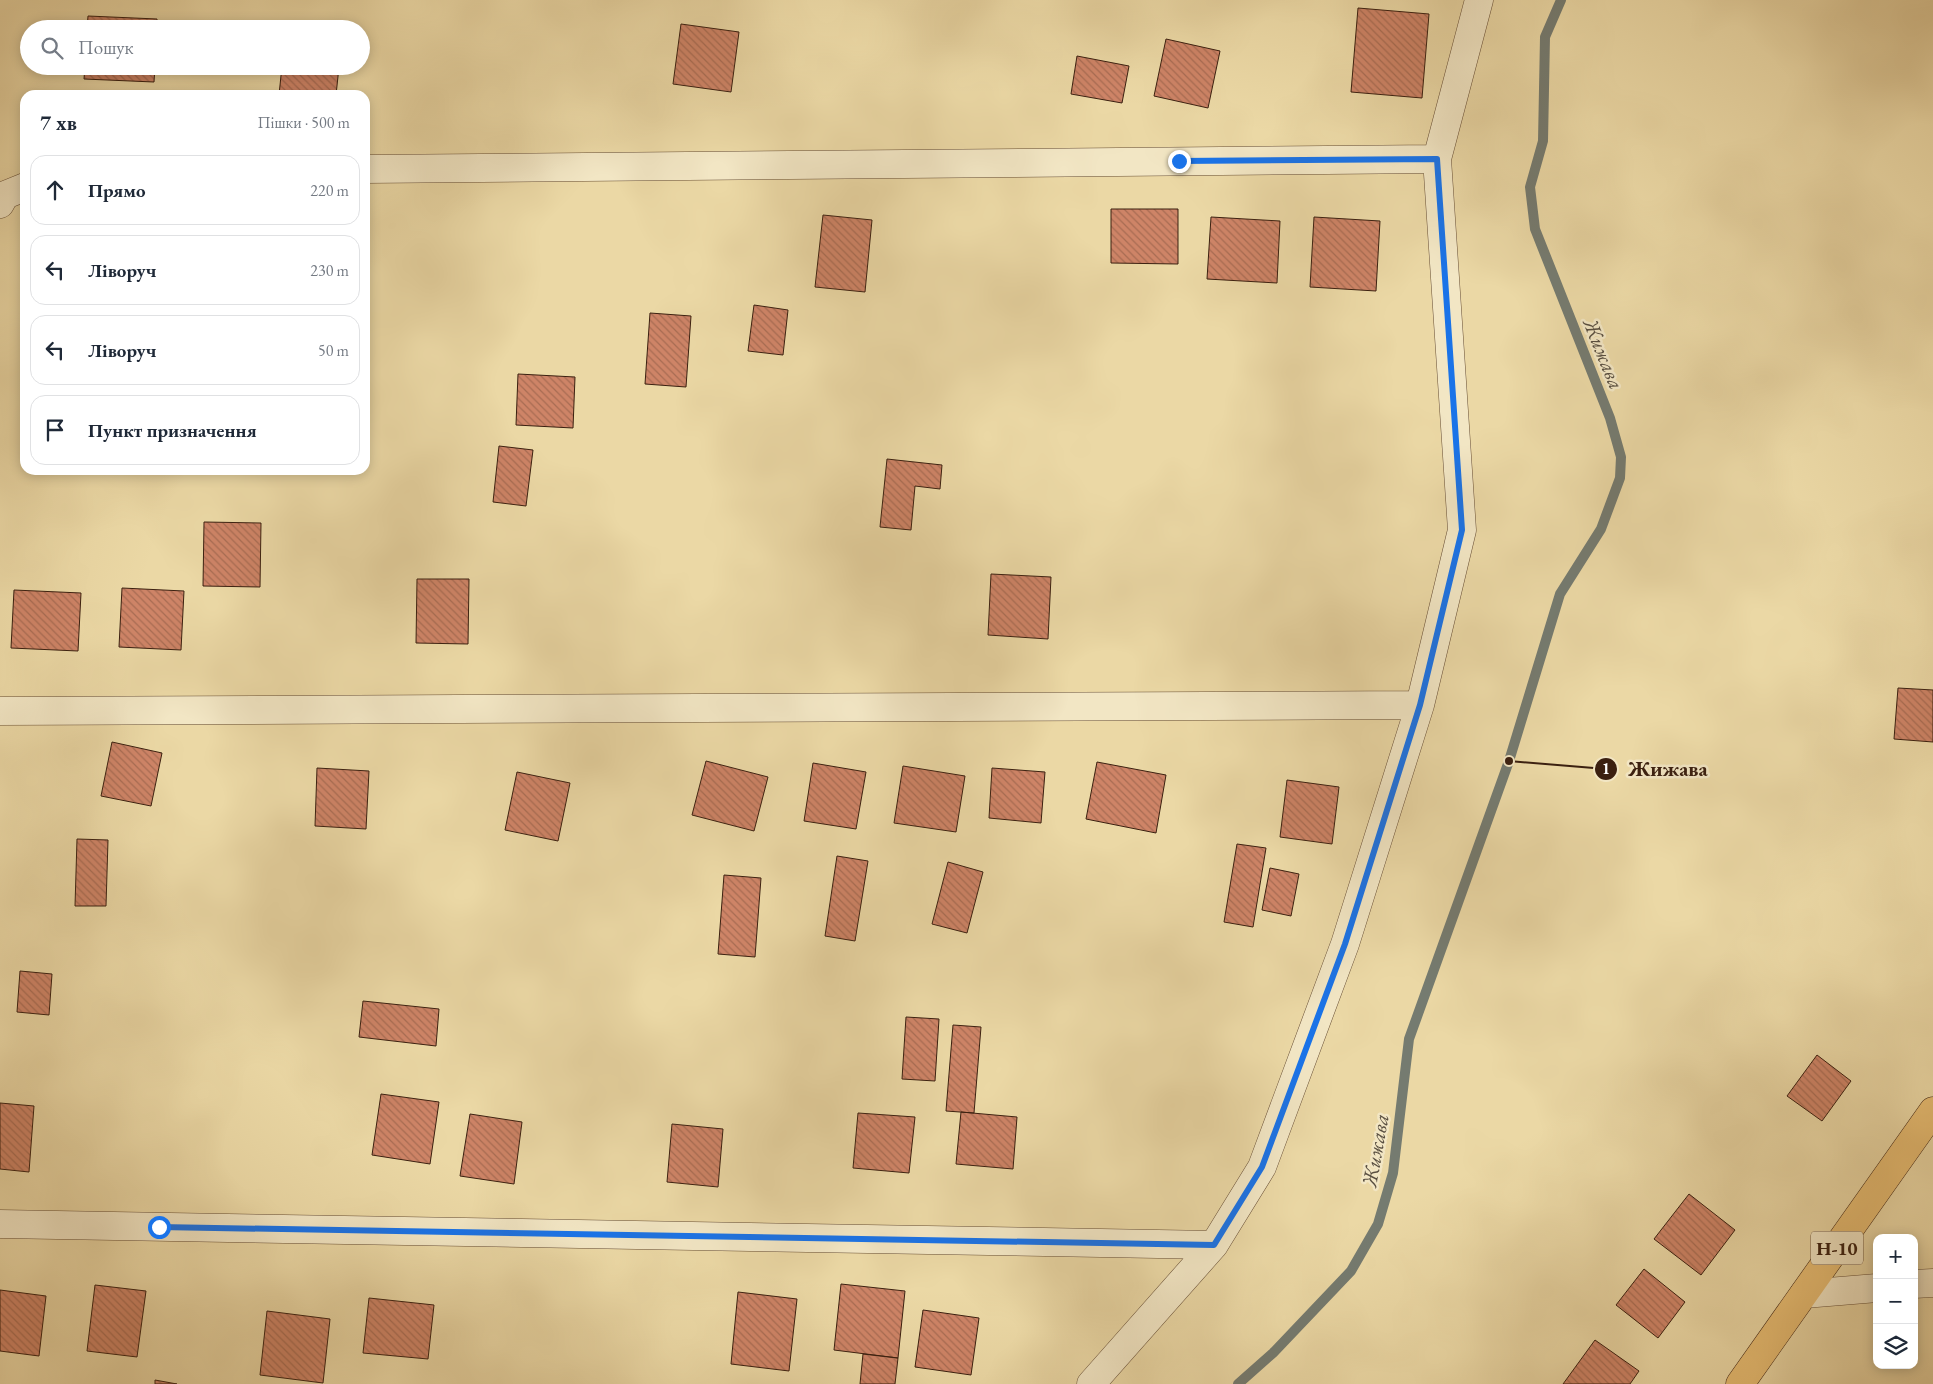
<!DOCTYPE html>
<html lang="uk">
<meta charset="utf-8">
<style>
body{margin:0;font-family:"EB Garamond",serif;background:#f6f6f7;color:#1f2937}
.controls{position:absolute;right:15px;bottom:15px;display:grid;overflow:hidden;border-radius:10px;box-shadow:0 2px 12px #0003}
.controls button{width:45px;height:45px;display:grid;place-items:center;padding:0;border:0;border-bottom:1px solid #e0e1e3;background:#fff;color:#1f2937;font:25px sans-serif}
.stop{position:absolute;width:15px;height:15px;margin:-11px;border:4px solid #1a73e8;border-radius:50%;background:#fff}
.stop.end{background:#1a73e8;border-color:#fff;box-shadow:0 1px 5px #0008}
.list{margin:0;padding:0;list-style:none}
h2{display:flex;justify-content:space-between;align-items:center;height:65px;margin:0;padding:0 20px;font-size:21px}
h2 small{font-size:16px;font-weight:400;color:#747a83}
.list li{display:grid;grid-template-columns:32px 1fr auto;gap:15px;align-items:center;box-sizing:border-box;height:70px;margin:0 10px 10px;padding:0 10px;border:1px solid #e0e1e3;border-radius:15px}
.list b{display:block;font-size:19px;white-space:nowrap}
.list em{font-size:16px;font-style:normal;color:#747a83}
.icon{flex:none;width:28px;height:28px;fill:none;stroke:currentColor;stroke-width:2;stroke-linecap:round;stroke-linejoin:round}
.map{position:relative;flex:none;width:1933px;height:1384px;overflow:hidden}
.search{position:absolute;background:#fff;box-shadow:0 2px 12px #0003;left:20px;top:20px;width:350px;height:55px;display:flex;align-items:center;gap:12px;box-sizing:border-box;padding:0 18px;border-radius:28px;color:#747a83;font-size:19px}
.panel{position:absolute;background:#fff;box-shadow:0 2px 12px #0003;left:20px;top:90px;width:350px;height:385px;border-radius:15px}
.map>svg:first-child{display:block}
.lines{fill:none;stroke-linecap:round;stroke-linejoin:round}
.stream{stroke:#757b70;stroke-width:10}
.building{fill:url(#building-back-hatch);stroke:#3b2010}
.minor-casing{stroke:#674e35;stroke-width:29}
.major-casing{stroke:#3b2010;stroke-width:29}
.minor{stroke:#f2e6c4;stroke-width:28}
.major{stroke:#e6bc72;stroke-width:28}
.route{stroke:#1a73e8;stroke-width:6}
.labels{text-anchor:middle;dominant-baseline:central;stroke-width:5;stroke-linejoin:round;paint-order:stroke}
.shield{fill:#f2e6c4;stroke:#725b46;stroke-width:1}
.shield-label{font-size:19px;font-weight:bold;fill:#3b2010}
.water-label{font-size:21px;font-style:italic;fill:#584e40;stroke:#f2e6c4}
.leader{fill:none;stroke:#3b2010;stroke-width:2}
.callout-dot{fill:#3b2010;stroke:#f2e6c4;stroke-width:2}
.mark-label{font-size:15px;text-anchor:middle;font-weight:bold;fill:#fff}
.callout-label{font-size:21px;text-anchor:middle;font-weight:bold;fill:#3b2010;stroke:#f2e6c4;stroke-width:5;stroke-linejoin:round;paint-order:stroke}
</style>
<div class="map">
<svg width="1933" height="1384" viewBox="0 0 1933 1384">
<defs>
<pattern id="building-back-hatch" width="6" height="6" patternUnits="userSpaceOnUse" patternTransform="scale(1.25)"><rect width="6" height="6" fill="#ce8467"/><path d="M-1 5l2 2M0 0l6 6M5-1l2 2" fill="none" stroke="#a86c53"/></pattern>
</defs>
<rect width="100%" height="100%" fill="#ebd8a5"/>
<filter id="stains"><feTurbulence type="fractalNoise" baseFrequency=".004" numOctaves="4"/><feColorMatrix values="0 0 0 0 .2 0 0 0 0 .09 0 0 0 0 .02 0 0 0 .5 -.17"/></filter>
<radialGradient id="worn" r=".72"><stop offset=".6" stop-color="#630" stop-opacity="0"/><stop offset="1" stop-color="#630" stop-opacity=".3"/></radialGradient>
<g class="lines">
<!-- stream -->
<path class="stream" d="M1238,1384l35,-31 78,-82 27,-47 15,-51 16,-134 100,-278 51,-167 41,-65 19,-51 1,-21 -11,-39 -75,-189 -5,-42 13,-46 2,-104 16,-37"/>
</g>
<!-- building -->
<path class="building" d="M1358,8l71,6 -7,84 -71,-6z
M88,16l69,3v10h-70z
M681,24l58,8 -8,60 -58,-8z
M1166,39l54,12 -12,57 -54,-12z
M1077,56l52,10 -7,37 -51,-9z
M85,66h70l-1,16 -70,-3z
M282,66l57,1 -3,28h-57z
M1111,209h67v55l-67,-1z
M823,215l49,5 -7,72 -50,-5z
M1211,217l69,4 -3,62 -70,-4z
M1314,217l66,4 -4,70 -66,-4z
M754,305l34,5 -5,45 -35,-4z
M650,313l41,3 -5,71 -41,-3z
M518,374l57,3 -2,51 -57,-3z
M499,446l34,4 -7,56 -33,-4z
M887,459l55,6 -2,24 -25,-3 -4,44 -31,-3z
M204,522l57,1 -1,64 -57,-1z
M991,574l60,3 -3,62 -60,-4z
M417,579h52l-1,65 -52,-1z
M122,588l62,3 -3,59 -62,-3z
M14,590l67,3 -3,58 -67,-3z
M1898,688l35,2v52l-39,-3z
M112,742l50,11 -11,53 -50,-10z
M706,761l62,16 -14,54 -62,-16z
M1097,762l69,13 -10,58 -70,-14z
M813,763l53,9 -10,57 -52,-8z
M903,766l62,10 -9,56 -62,-9z
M317,768l52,3 -3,58 -51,-3z
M992,768l53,4 -4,51 -52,-5z
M517,772l53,11 -12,58 -53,-11z
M1287,780l52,7 -7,57 -52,-7z
M77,839l31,1 -2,66h-31z
M1237,844l29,4 -13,79 -29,-5z
M837,856l31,5 -13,80 -30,-5z
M948,862l35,10 -16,61 -35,-9z
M1270,868l29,6 -8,42 -29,-6z
M724,875l37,3 -6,79 -37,-3z
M20,971l32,3 -3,41 -32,-3z
M363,1001l76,8 -3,37 -77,-9z
M906,1017l33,2 -4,62 -33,-2z
M953,1025l28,2 -7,86 -28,-2z
M1817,1055l34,26 -29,40 -35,-25z
M381,1094l58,8 -9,62 -58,-9z
M0,1103l34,3 -5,66 -29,-3z
M961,1112l56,5 -4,52 -57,-5z
M858,1113l57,4 -6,56 -56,-5z
M470,1114l52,8 -8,62 -54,-8z
M672,1124l51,5 -5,58 -51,-5z
M1689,1194l46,36 -34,45 -47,-36z
M1644,1269l41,33 -27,36 -42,-33z
M841,1284l64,7 -7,67 -64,-8z
M95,1285l51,6 -9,66 -50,-6z
M0,1290l46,6 -7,60 -39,-5z
M738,1292l59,7 -8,72 -58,-7z
M369,1298l65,7 -6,54 -65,-6z
M923,1310l56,8 -8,57 -56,-8z
M267,1311l63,8 -7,64 -63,-8z
M1595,1340l44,31 -9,13h-67z
M863,1354l35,4 -3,26h-35z
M155,1380l22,4h-22z"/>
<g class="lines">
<!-- minor casing -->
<g class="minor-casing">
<path id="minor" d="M365,169l1072,-10
M0,204l5,-9 20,-8
M0,711l1420,-6
M0,1224l1214,21
M1914,1284l19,-1
M1804,1294l73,-6
M1091,1384l123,-139 48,-78 83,-223 75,-239 42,-175 -25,-371 42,-159"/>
</g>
<!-- major casing -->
<g class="major-casing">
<path id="major" d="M1740,1384l193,-273"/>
</g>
<!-- minor -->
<use href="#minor" class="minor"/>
<!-- major -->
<use href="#major" class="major"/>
</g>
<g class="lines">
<!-- route -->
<path class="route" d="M159,1227l1055,18 48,-78 83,-223 75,-239 42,-175 -25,-371 -258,2"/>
</g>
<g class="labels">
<!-- shield labels -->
<rect class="shield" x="1811" y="1231.5" width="52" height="33" rx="4"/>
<g class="shield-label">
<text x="1837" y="1248">Н-10</text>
</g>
<!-- water labels -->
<g class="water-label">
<text transform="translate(1604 354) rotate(68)">Жижава</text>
<text transform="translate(1375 1150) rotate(-80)">Жижава</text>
</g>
</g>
<!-- callouts -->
<path class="leader" d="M1509 761L1606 769"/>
<g class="callout-dot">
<circle cx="1509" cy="761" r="5"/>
<circle cx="1606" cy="769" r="12"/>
</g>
<g class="mark-label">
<text x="1606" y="774">1</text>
</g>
<g class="callout-label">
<text x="1668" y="776">Жижава</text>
</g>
<rect width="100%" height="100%" filter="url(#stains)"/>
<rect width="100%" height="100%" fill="url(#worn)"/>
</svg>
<div class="controls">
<button>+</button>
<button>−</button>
<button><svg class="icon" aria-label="layers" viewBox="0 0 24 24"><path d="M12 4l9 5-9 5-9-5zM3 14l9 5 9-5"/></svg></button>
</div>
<div class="stop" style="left:159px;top:1227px"></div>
<div class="stop end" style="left:1179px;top:161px"></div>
<div class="search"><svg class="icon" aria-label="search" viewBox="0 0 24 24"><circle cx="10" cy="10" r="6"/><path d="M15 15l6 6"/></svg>Пошук</div>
<section class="panel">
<h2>7 хв<small>Пішки · 500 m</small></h2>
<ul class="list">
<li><svg class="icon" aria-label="ahead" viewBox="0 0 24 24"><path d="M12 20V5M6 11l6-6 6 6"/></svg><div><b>Прямо</b></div><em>220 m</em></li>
<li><svg class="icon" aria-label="left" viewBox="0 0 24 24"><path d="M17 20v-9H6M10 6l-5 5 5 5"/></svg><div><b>Ліворуч</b></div><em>230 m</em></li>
<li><svg class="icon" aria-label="left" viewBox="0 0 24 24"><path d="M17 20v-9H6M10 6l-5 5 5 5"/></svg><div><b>Ліворуч</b></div><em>50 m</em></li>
<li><svg class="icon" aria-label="arrive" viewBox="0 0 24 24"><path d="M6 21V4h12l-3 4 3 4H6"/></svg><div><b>Пункт призначення</b></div></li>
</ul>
</section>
</div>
